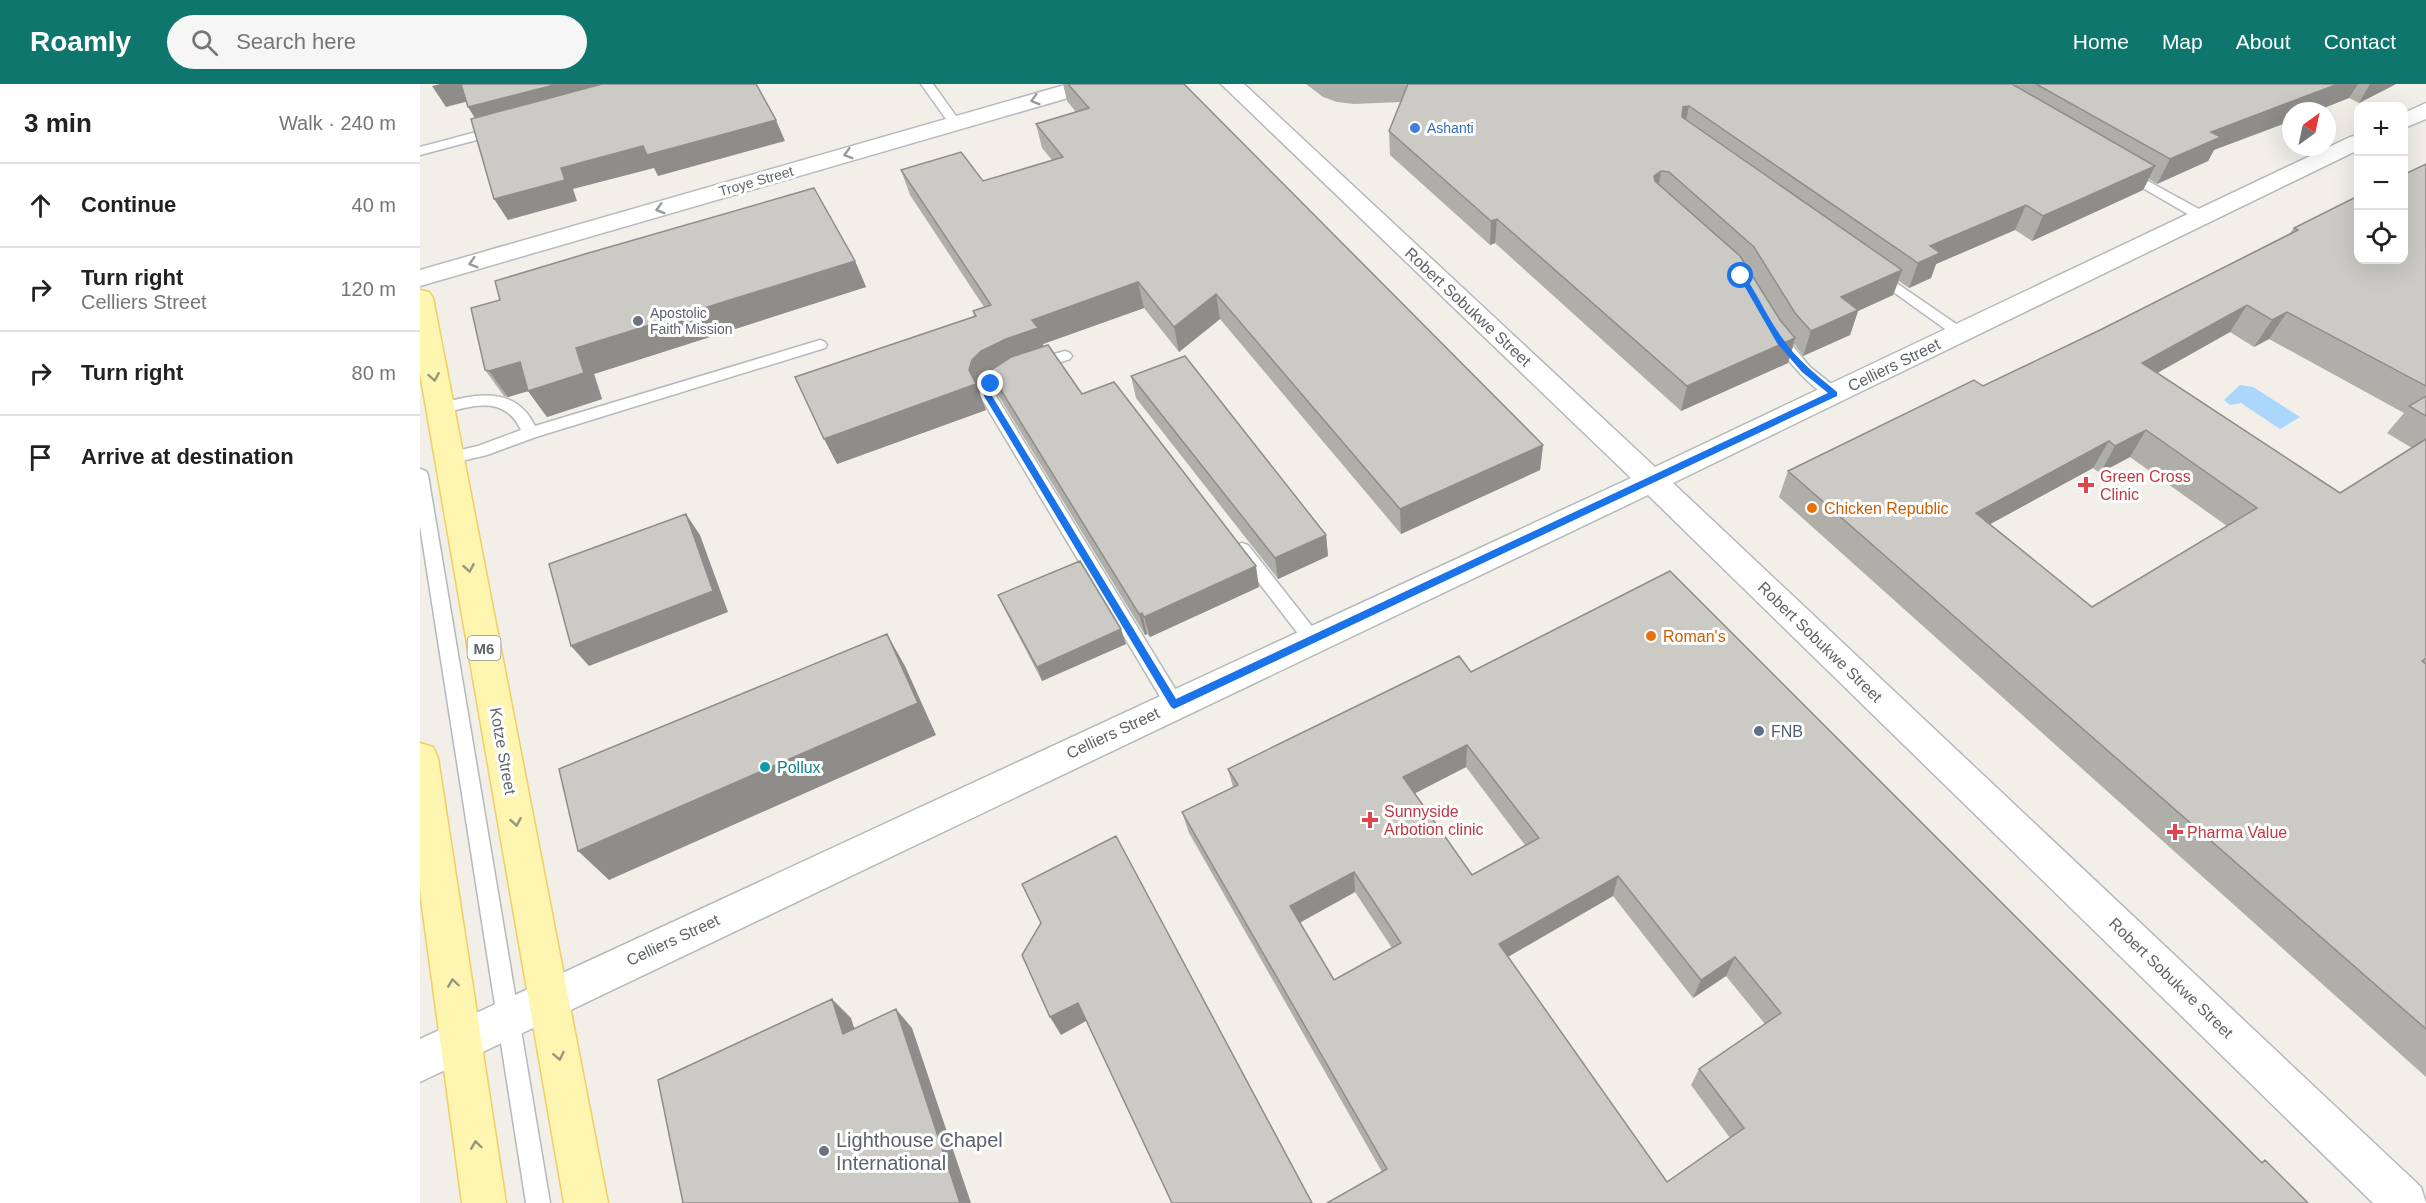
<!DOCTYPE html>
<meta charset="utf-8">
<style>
body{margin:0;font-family:Arial,sans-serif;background:#f6f6f6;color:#222}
.controls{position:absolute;right:18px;top:18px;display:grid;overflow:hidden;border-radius:12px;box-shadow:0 6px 24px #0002}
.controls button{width:54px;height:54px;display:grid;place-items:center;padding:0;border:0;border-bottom:2px solid #e0e0e0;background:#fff;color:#222;font:30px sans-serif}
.compass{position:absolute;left:1862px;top:18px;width:54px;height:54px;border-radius:50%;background:#fff;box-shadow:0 6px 24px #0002;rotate:33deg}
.stop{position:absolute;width:18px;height:18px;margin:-14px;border:4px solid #1a73e8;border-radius:50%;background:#fff}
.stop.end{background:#1a73e8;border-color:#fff;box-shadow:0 2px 6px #0008}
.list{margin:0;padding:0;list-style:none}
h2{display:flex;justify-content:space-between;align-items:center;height:78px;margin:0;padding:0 24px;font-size:26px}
h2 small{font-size:20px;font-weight:400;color:#767676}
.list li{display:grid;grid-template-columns:39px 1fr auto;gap:18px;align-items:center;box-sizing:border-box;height:84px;padding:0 24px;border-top:2px solid #e0e0e0}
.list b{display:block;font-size:22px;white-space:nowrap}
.list p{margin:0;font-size:20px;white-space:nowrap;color:#767676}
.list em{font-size:20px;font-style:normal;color:#767676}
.icon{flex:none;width:33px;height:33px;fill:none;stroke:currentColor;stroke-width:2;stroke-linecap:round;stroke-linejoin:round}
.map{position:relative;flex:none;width:2006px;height:1119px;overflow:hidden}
header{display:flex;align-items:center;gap:36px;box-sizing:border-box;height:84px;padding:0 30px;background:#0f766e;color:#fff}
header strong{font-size:28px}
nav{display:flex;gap:33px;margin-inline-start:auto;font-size:21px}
.search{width:420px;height:54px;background:#f6f6f6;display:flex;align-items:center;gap:15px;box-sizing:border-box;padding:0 21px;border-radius:33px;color:#767676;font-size:22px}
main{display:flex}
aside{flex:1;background:#fff}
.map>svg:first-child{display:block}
.water{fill:#abd6fe}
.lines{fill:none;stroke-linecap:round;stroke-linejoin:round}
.lane-casing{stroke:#b5b8bc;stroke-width:3}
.street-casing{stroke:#b5b8bc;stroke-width:3}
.secondary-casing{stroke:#b6babf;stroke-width:3}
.primary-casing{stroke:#f0ce62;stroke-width:3}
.lane{fill:#fff;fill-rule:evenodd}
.street{fill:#fff;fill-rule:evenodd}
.secondary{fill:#fff;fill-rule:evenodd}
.primary{fill:#fef5b0;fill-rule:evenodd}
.wall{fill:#afaea9;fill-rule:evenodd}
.shaded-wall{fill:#8f8d8a}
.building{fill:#cccac5;stroke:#8f8d8a;stroke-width:1.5;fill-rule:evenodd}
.oneway{stroke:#979a9d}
.oneway2{stroke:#979681}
.route{fill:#1a73e8}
.shop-dot{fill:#3f7fe0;stroke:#fff;stroke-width:2}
.worship-dot{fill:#6b7280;stroke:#fff;stroke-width:2}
.health-dot{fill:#e0444e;stroke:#fff;stroke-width:2}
.food-dot{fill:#e8710a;stroke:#fff;stroke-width:2}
.service-dot{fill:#5c6f8a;stroke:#fff;stroke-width:2}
.culture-dot{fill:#0f9aa8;stroke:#fff;stroke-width:2}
.labels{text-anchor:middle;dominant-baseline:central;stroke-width:6;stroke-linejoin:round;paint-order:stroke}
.far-shop-label{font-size:14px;fill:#366cbe;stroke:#fff;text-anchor:start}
.far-street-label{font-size:14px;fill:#5f6368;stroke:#fff}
.far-worship-label{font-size:14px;fill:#5b616d;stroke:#fff;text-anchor:start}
.shield{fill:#fff;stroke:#8f9295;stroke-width:1.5}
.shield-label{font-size:15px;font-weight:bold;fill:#5f6368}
.street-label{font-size:16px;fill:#5f6368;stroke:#fff}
.health-label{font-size:16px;fill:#be3a42;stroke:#fff;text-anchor:start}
.food-label{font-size:16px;fill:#c56008;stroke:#fff;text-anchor:start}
.service-label{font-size:16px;fill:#4e5e75;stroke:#fff;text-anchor:start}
.culture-label{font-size:16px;fill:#0d838f;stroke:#fff;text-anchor:start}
.near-worship-label{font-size:20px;fill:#5b616d;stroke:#fff;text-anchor:start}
</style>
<header>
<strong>Roamly</strong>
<div class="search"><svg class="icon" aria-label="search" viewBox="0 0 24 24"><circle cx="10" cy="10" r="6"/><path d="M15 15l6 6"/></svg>Search here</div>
<nav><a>Home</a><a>Map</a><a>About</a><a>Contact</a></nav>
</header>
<main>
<aside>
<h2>3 min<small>Walk · 240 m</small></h2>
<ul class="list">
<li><svg class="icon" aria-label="ahead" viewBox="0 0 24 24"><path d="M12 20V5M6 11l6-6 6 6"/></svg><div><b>Continue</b></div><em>40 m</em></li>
<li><svg class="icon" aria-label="right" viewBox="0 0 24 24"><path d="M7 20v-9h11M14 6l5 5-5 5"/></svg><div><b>Turn right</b><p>Celliers Street</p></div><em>120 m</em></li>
<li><svg class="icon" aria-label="right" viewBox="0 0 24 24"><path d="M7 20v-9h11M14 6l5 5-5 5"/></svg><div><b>Turn right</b></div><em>80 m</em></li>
<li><svg class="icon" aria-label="arrive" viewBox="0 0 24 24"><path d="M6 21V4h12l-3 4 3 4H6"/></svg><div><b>Arrive at destination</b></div></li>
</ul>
</aside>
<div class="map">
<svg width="2006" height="1119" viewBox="0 0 2006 1119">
<rect width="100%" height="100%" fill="#f1efe8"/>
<!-- water -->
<path class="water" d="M1820,301l13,2 47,30 -20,12 -39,-26 -11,2 -6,-5z"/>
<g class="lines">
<!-- lane casing -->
<g class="lane-casing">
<path id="lane" d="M501,0h12l28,39 -2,3h-8z
M79,42l6,4 -2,3 -83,22v-8z
M1706,85l82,45 2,3 -2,3h-10l-76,-44 -2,-3z
M1456,185l89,61 2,3 -2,3h-10l-84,-60 -2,-3 2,-3z
M1357,247l5,2 28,34 29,23 3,4 -3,4c-19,5 -59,-47 -69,-62z
M400,256l5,2 2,3 -2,3 -289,89 -49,18 -38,9 -6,-2 -2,-4 2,-4 35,-8 43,-16c-17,-36 -49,-24 -81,-16l-8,-5 3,-4c37,-10 79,-22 100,21z
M645,267l5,2 2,3 -2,3 -53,18 -21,14v5l186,304 2,5 -2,5 -7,3 -7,-3 -188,-314c1,-26 64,-39 85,-45z
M0,385l6,2 2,4 122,728h-24l-106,-677z
M822,459l6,2 70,89 3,5 -3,5 -6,2 -6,-2 -70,-91 -2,-4 2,-4z"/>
</g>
<!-- street casing -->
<g class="street-casing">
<path id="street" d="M801,0h23l411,383 695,-330 8,-2v15l-685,333 748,704 5,16h-53l-725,-708 -1228,587v-43l1211,-561z
M2006,19v16l-22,9v-15z"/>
</g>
<!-- secondary casing -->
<g class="secondary-casing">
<path id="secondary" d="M648,0h34l-3,5 -679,197v-16z"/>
</g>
<!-- primary casing -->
<g class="primary-casing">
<path id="primary" d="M0,206l9,2 4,6 175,905h-44l-144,-830z
M0,659l13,4 5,11 68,445h-44l-42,-312z"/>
</g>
<!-- lane -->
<use href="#lane" class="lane"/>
<!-- street -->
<use href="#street" class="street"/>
<!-- secondary -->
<use href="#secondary" class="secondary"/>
<!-- primary -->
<use href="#primary" class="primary"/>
</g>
<!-- wall -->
<path class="wall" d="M643,0h121l359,361 -3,25 -139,64 -181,-215 -41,33 -35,-44 -101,36v2l39,48 177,193 -109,50 -3,-3 -2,1 -147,-240 -7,-19 -10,9 -2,7 7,18 -149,54 137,-148 -1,-5 11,-4 -74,-112 -9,-25 82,11 69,-21 -10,-12 -6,-24 40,-12 -9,-11z
M886,0h1090l-37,19 -10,-5 -33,13h-25l-77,39 -6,11 -51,23 -8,-5 -6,11 -111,51 -17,-11 -79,34 -5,14 -22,10 -10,-7 -6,14 -35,16 -8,24 -47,21 -9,-12 -6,19 -107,48 -186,-168 -5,2 -100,-90 -1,-24 12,-29 -47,2 -17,-2 -14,-5z
M2006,80v913l-647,-580 9,-26 195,-85 119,-57 188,-96 4,-5zM1810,248l24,15 15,-8 135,74 -17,20 25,15 -72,45 -183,-120zM1710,373l97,69 -135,81 -102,-83 103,-56 7,5z
M435,177l11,26 -272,87 8,25 -55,18 -19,-26 -20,6 -4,-1 -19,-26z
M711,292l195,159 2,21 -50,23 -142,-181z
M578,511l128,49 -84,37 -37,-71z
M1051,588l790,490 4,-2 43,43h-981l55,-31 -193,-339 -7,-21 51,-25 -5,-18zM1046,683l59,78 -53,30 -57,-82zM935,808l37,56 -58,32 -34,-58zM1193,812l80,102 33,-22 39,48 -66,45 -8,16 39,53 -63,44 -159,-225z"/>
<!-- shaded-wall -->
<path class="shaded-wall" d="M20,0h23l10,16 -27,7 -14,-21z
M138,0h90l-167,44 -13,-21z
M1918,0h20l-9,14 -33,13h-25v10l-77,29 -6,11 -51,23 13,-25 41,-27z
M1950,0h26l-37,19z
M1269,22l-5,24 -6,1 5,-24z
M356,36l9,21 -127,35 -4,-8 -81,21 4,12 -69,19 -14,-21 67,-31 82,-22z
M1735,82l-12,24 -111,51 11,-25z
M1241,87l-4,24 -3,-19z
M1606,121l-11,25 -79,34 -5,14 -22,10 9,-25 12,-17z
M1077,135l-2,24 -5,2 1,-24z
M435,177l11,26 -272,87 8,25 -55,18 -19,-26 48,-43z
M1482,186l-9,25 -35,16 -8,24 -47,21 8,-25 30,-34z
M718,198l6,26 -101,36 3,10 -32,10 -24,13 -9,8 -2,7 7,18 -149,54 -13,-25 148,-79 9,-9 51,-31z
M796,210l4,25 -41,33 -5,-25z
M1827,221l-17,27 -103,58 15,-27z
M1867,228l-18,27 -15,8 18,-27z
M1375,254l-7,25 -107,48 6,-25z
M100,278l19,26 -31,9 -19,-26z
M1726,346l-16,27 -30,16 15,-27z
M1689,357l-16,27 -130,71 13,-26z
M1123,361l-3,25 -139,64 -1,-25z
M266,430l14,21 28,77 -139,54 -18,-20z
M906,451l2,21 -50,23 -3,-21z
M836,482l3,21 -109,50 -6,-20z
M722,529l5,21 -2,1 -6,-21z
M701,545l5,15 -84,37 -5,-14z
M467,550l18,32 31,69 -327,145 -31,-29z
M1047,661l-1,22 -62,32 -1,-22z
M934,788l1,20 -61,34 -4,-20z
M1198,792l-5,20 -116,67 2,-19z
M1315,873l-9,19 -33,22 8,-18z
M412,915l19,19 11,35 -19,-19z
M658,919l10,17 -27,15 -11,-18z
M476,925l16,19 59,175h-11z"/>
<!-- building -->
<path class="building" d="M41,0h97l-90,23z
M182,0h154l20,36 -129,35 -4,-9 -82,22 4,12 -71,19 -23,-80z
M648,0h116l359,361 -143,64 -184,-215 -42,33 -36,-45 -106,38 6,8 -32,11 -25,12 -9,9 -3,10 7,14 -152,55 -29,-62 181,-61 -3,-5 18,-6 -90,-135 60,-18 22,29 80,-24 -27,-33 53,-16z
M988,0h604l143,82 -112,50 -17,-11 -96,41 10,7 -22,10 -229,-157 -6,1 -1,10 220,153 -61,27 17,13 -47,21 -16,-18 -41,-66 -85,-75 -8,-1 -7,5 1,5 85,75 40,64 15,18 -108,48 -190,-167 -6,2 -102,-90z
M1616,0h302l-127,48 10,5 -51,22z
M2006,80v222l-139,-74 -15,8 -25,-15 -105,58 198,130 86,-54v219l-4,3 4,3v365l-638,-558 186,-91 9,6 119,-57 196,-99 -4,-2 64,-32v64h45v-85zM1726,346l111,78 -165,99 -116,-94 133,-72 6,5z
M394,104l41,73 -279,87 8,25 -56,18 -8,-29 -31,9 -4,-1 -14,-62 29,-8 -5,-19 90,-27z
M628,261l34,49 32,-12 142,184 -112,51 -2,-4 -3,1 -148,-240v-4l20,-13z
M765,272l141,179 -51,23 -144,-182z
M2006,312v20l-17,-10z
M266,430l27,77 -142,55 -22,-82z
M660,477l41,68 -84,38 -39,-72z
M1250,487l592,592 3,-3 43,43h-981l60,-34 -205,-357 56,-27 -10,-16 231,-113 12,16zM1047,661l72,93 -67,37 -69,-98zM934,788l47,71 -67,37 -44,-74zM1198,792l83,104 34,-23 46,56 -82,56 45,59 -77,54 -168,-238z
M467,550l31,69 -340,148 -19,-82z
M696,752l196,367h-140l-94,-200 -28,14 -28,-62 19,-32 -19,-39z
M412,915l11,35 53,-25 64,194h-277l-25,-123z"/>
<!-- one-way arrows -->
<defs><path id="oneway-chevron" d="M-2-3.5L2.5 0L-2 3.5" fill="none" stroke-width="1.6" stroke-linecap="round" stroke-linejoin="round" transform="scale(1.5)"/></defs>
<g class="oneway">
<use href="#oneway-chevron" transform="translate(615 16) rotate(164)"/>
<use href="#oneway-chevron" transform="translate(428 70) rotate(164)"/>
<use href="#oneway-chevron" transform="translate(240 125) rotate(164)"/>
<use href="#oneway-chevron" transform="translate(53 179) rotate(164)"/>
</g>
<g class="oneway2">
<use href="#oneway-chevron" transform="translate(14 293) rotate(80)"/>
<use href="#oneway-chevron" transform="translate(49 484) rotate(80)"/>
<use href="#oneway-chevron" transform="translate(96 738) rotate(80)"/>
<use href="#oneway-chevron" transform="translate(33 899) rotate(-98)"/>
<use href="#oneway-chevron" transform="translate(139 972) rotate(79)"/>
<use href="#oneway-chevron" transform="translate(56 1061) rotate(-98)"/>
</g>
<!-- route -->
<path class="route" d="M1318,191h6c14,20 24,44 39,64 14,21 35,37 54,53v4l-663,313 -3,-2 -187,-311 -1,-6 5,-7h6l-2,13 184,303 652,-306 -26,-21 -25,-29z"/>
<!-- markers -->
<circle class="shop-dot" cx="995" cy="44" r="6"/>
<g class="worship-dot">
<circle cx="218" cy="237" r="6"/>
<circle cx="404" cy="1067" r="6"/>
</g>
<g class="health-dot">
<path d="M1663 392h6v6h6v6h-6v6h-6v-6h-6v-6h6z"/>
<path d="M947 727h6v6h6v6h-6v6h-6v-6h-6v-6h6z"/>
<path d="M1752 739h6v6h6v6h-6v6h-6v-6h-6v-6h6z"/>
</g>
<g class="food-dot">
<circle cx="1392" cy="424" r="6"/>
<circle cx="1231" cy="552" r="6"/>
</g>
<circle class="service-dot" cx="1339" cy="647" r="6"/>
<circle class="culture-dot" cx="345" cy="683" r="6"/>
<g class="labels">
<!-- far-shop labels -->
<g class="far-shop-label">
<text x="1007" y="44">Ashanti</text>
</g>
<!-- far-street labels -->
<g class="far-street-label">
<text transform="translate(336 97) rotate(-16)">Troye Street</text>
</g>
<!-- far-worship labels -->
<g class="far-worship-label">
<text x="230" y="229">Apostolic<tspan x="230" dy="16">Faith Mission</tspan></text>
</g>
<!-- shield labels -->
<rect class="shield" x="47.5" y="552" width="33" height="24" rx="4.5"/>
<g class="shield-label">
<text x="64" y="564">M6</text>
</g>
<!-- street labels -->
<g class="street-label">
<text transform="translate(1048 223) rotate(43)">Robert Sobukwe Street</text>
<text transform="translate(1474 281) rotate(-26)">Celliers Street</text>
<text transform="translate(1400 558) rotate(44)">Robert Sobukwe Street</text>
<text transform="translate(693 649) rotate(-25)">Celliers Street</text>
<text transform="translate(83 667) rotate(80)">Kotze Street</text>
<text transform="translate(253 856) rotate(-25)">Celliers Street</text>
<text transform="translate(1751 894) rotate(44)">Robert Sobukwe Street</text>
</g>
<!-- health labels -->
<g class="health-label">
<text x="1680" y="392">Green Cross<tspan x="1680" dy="18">Clinic</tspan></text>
<text x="964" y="727">Sunnyside<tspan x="964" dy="18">Arbotion clinic</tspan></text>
<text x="1767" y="748">Pharma Value</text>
</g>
<!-- food labels -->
<g class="food-label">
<text x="1404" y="424">Chicken Republic</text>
<text x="1243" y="552">Roman's</text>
</g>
<!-- service labels -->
<g class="service-label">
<text x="1351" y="647">FNB</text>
</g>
<!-- culture labels -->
<g class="culture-label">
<text x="357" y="683">Pollux</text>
</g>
<!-- near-worship labels -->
<g class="near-worship-label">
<text x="416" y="1056">Lighthouse Chapel<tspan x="416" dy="23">International</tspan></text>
</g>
</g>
</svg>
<div class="controls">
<button>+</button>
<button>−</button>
<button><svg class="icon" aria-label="locate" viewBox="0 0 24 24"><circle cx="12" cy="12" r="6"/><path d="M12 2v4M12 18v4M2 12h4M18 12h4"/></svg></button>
</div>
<svg class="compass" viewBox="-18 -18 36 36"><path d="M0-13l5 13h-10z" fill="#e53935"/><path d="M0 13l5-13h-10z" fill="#767676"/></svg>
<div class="stop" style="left:1321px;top:192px"></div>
<div class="stop end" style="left:571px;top:300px"></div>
</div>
</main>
